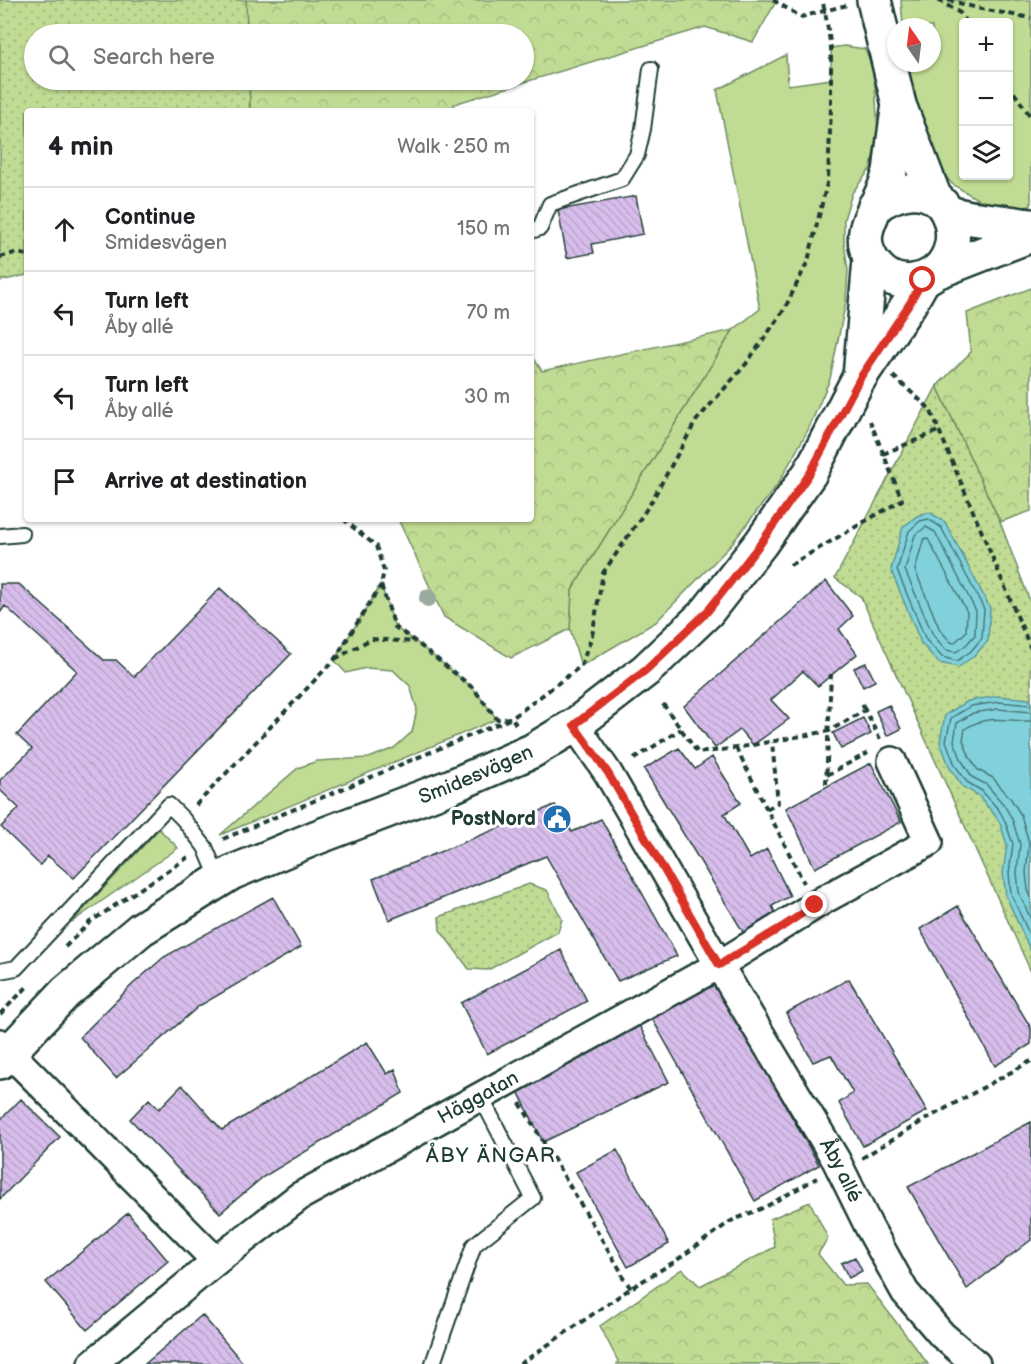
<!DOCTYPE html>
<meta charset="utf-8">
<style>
body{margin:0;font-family:"Balsamiq Sans",sans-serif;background:#f2f2f2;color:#202124}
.controls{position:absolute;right:18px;top:18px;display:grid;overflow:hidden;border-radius:6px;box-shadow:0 2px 4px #0004}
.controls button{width:54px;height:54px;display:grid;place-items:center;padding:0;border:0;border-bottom:2px solid #e0e0e0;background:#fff;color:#202124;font:30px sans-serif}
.compass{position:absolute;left:887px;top:18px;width:54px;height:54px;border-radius:50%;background:#fff;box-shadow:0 2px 4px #0004;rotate:346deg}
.stop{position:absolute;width:18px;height:18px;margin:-14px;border:4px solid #d93025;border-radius:50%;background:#fff}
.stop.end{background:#d93025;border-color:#fff;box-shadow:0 2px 6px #0008}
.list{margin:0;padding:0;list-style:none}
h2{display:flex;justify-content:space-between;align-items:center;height:78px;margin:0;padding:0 24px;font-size:26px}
h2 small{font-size:20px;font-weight:400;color:#757577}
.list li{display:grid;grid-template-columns:39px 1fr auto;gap:18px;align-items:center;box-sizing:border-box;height:84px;padding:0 24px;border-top:2px solid #e0e0e0}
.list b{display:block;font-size:22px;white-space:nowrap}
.list p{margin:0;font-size:20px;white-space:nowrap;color:#757577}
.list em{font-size:20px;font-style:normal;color:#757577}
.icon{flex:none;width:33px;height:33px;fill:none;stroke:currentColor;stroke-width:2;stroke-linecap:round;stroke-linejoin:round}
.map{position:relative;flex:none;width:1031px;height:1364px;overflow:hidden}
.search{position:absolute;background:#fff;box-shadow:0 2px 4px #0004;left:24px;top:24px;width:510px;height:66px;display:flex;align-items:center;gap:15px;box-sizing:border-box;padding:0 21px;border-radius:33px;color:#757577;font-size:22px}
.panel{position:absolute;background:#fff;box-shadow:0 2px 4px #0004;left:24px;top:108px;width:510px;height:414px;border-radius:6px}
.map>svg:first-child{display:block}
.grass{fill:#c0db93;stroke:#708c64;stroke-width:1.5;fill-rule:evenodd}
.forest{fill:url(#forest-crowns);stroke:#708c64;stroke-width:1.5}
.park{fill:url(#park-dots);stroke:#708c64;stroke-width:1.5}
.water{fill:#81d1dc;stroke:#5a9699;stroke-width:1.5}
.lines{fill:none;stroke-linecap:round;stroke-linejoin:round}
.shore{stroke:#467877;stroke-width:1.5}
.building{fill:url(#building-back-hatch);stroke:#1f3d34;stroke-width:1.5}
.lane-casing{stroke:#1f3d34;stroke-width:18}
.street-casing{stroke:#1f3d34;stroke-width:32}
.secondary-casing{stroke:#1f3d34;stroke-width:38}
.path{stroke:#1f3d34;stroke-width:4;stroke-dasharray:6 4.5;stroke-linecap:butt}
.lane{stroke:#fff;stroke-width:14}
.street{stroke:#fff;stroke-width:27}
.secondary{stroke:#fff;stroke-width:33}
.tree{fill:#9aaa9d}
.route{stroke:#d93025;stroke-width:8}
.labels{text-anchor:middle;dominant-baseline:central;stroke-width:6;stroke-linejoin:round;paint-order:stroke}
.street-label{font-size:20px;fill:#1f3d34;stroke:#fff}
.poi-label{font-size:20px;font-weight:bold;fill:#1f3d34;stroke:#fff;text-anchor:end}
.neighbourhood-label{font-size:21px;letter-spacing:1.5px;fill:#1f3d34;stroke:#fff}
</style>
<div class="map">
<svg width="1031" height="1364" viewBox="0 0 1031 1364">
<defs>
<pattern id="forest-crowns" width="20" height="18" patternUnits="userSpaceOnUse" patternTransform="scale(1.5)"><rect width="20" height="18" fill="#c0db93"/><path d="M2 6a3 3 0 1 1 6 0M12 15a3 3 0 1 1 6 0" fill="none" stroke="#a5bd7f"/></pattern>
<pattern id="park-dots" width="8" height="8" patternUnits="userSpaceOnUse" patternTransform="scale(1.5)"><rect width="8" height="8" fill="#c0db93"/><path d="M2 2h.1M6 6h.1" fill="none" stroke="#a5bd7f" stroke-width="1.8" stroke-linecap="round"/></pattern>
<pattern id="building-back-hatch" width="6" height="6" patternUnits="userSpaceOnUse" patternTransform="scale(1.5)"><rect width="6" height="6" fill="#d7bdeb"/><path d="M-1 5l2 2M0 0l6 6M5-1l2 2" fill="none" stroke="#b8a3ca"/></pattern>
</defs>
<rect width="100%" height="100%" fill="#fff"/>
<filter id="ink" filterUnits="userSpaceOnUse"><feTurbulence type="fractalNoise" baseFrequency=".0167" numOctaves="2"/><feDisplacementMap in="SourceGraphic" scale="12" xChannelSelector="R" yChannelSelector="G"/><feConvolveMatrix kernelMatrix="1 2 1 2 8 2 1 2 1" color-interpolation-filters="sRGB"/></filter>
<g filter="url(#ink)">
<!-- grass -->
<path class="grass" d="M901,0h130v206l-9,1 -40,-5 -30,-18 -21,-25 -16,-42 -9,-54h26v-36h-29zM964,22h44v154h-44z
M844,46l21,3 9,20 4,63 -7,36 -19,25 -8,26v24l4,27 -2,31 -16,78 -22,51 -30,54 -48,62 -74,76 -75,44 -11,-37 2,-39 161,-260 27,-21 -43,-219 69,-35 2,30 43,-6v-31z
M381,585l14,42 21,15 57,46 24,31 -277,116 78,-67 19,-7 52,-3 25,-10 18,-16 5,-23 -7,-23 -17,-16 -27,-2 -20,5 -12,-13z
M159,829l19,19 -106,74z"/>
<!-- forest -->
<path class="forest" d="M246,0h531l-24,42 -48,-15 -251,77 -1,7h-203l-1,-31h275v-46h-277z
M1031,288v223l-31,11 -63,-136 34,-34 -4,-39z
M733,330l-161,260 -2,39 -59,29 -67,-41 -46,-98h133v-165l11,17z
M810,1202l18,36 -10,16 25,31 24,-1 61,80h-311l1,-3 -18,-35 82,-57 18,17 75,-39 -5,-28z"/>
<!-- park -->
<path class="park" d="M0,0h246l1,34h-213v46h215l1,31h-223v164l-27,6z
M937,386l63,136 31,82v368l-170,-375 -26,-19z
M529,884l18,6 15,29 -4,13 -70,38 -19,-1 -29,-39 -1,-13z"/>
<!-- water -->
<path class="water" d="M929,512l16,10 45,86 -2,33 -13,14 -16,12 -20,-4 -18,-20 -30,-73 12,-43 14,-11z
M998,696l31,3 2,4v249l-25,-56 -3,-23 4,-28 -7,-22 -6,-9 -16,-19 -15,-8 -13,-19 -10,-26 5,-27 23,-14z"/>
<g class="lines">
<!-- shore -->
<path class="shore" d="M928,519l13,8 43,82 -2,29 -11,13 -14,10 -15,-4 -16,-17 -29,-70 12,-39 11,-10z
M926,527l9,5 41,79 -1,24 -9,10 -10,7 -10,-2 -13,-15 -28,-65 10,-35z
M928,539l39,73 -1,20 -12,11 -3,-1 -11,-12 -25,-60 8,-29 2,-3z
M1031,705l-32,-3 -28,4 -20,12 -5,23 9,24 12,17 15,9 17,19 6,11 8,23 -4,29 2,21 20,44
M1031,712l-33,-3 -25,4 -16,10 -3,18 8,20 10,16 15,8 17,20 8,14 8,25 -3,29 2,19 12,28
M1031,721c-24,0 -44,-7 -66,8l-2,11 7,18 8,12 15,8 18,21 10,16 8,28 -3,30 2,17 3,8"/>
</g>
<!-- building -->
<path class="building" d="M636,196l7,38 -51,10 2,9 -27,5 -9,-48z
M826,581l27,35 -14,13 18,25 -39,32 -15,-15 -32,29 18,19 -36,26 -13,-15 -25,18 -31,-42z
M0,584h19l85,76h12l18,17 86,-89 71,66 -217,224 -26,-22 -8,9 -39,-38 18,-19 -19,-18v-10l32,-31 -15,-14 60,-64 -72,-65 -5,7z
M866,663l9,18 -12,6 -9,-19z
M889,705l12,24 -14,7 -11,-25z
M863,718l8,16 -30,15 -8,-16z
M679,748l16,21 17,-12 29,46 -17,11 26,45 17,-10 23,47 -18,10 10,21 -31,18 -107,-176z
M871,763l30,59 -86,46 -29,-60z
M555,805l17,27 29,-13 76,137 -59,25 -72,-125 -157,64 -16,-41z
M273,897l28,50 -102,59 -83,72 -36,-41 53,-53 31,-27z
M958,906l73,122v16l-36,22 -75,-137z
M561,950l26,51 -100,53 -26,-51z
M714,979l105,186 -64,36 -105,-186z
M849,979l78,132 -64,35 -24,-43 14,-10 -22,-38 -18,7 -27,-49z
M637,1021l32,61 -126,60 -28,-57z
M367,1042l20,32 8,-5 8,24 -140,84 -43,36 -90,-94 19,-20 10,10 23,-24 40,45z
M21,1099l39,38 -60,62v-79z
M1031,1122v118l-64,49 -59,-102z
M617,1150l52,94 -41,23 -52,-95z
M128,1213l40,48 -81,69 -41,-48z
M855,1257l7,14 -13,7 -8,-15z
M202,1315l42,49h-99z"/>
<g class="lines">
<!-- lane casing -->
<g class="lane-casing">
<path id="lane" d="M531,231l9,-3 10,-24 72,-25 15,-24 6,-26 8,-60
M0,536l22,-2
M0,971l16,-3 153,-163 14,14 22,28 14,33
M433,1363l41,-118 59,-47 -52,-101"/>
</g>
<!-- street casing -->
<g class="street-casing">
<g id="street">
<path id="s1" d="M575,725l33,48 111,192 117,195 33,67 36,65 37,43 34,29"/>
<path d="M0,1043l216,218"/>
<path id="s2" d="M92,1364l124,-103 84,-65 419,-231 106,-66 104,-57 -37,-81"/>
</g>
</g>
<!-- secondary casing -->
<g class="secondary-casing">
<g id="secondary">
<path d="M874,0l25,105 35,91"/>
<path d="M875,206c83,-55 105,67 38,75 -14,2 -27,-3 -36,-14 -28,-32 2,-58 11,-89 3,-7 3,-15 4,-23 2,-16 4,-33 7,-50"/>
<path d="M948,213l23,5 60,8"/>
<path d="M936,272l95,-37"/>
<path d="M860,377l10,-118"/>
<path id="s3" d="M0,1062l66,-70 75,-63 90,-56 84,-35 137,-52 80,-35 43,-26 71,-55 61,-58 54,-69 49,-70 49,-95 51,-75 13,-23"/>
</g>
</g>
<!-- path -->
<path class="path" d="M773,0l28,17 46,-12
M938,0l22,13 7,9
M948,0l33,9 50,9
M1008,84l23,33
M0,257l15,-4 12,2
M893,376l37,33 101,240
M883,454l55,-23
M343,519l33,27 8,25 -3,14 14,42 21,15 57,46 24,31 15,-1 69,-52 11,-30 11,-63 47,-69 46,-83 50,-57 38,-54 24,-49 20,-82 3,-72v-59l-6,-37 -3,-11
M790,565l112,-65 -32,-79
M335,659l36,-20 44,3
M663,704l35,49 38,-5 93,-17 36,-21 15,29
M862,704l3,6
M736,748l68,135
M634,759l47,-30
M827,775l41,-22
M826,784l5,-110
M196,805l138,-145 47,-75
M767,809l11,-6 -6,-61
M223,839l289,-121 6,10
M65,947l25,-25 100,-66
M0,1014l29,-29
M520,1103l102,170 1,5 8,10
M862,1158l59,-36 110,-61
M520,1364l111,-76 43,-26 57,-41 34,-14 52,-29"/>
<!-- lane -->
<use href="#lane" class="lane"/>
<!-- street -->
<use href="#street" class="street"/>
<!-- secondary -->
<use href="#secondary" class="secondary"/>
</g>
<!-- trees -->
<circle class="tree" cx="428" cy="598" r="9"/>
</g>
<g class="lines" filter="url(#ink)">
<!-- route -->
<path class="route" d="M815,905l-33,22 -63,38 -111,-192 -34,-48 72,-55 61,-58 54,-69 49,-70 50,-95 50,-75 13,-23"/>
</g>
<!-- icons -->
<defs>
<g id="civic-disc" transform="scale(1.5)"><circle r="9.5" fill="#1f6fb2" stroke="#fff"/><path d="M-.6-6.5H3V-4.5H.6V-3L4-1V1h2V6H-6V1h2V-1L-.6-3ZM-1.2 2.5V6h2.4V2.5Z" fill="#fff"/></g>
</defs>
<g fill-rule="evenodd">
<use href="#civic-disc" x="557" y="819"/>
</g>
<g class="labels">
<!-- street labels -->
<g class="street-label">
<text stroke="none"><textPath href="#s3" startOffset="564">Smidesvägen</textPath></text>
<text stroke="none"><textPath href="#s2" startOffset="471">Häggatan</textPath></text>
<text stroke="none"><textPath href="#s1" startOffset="519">Åby allé</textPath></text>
</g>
<!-- poi labels -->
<g class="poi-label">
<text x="536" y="819">PostNord</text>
</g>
<!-- neighbourhood labels -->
<g class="neighbourhood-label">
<text x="491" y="1155">ÅBY ÄNGAR</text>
</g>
</g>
</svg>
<div class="controls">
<button>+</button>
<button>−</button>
<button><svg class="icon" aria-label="layers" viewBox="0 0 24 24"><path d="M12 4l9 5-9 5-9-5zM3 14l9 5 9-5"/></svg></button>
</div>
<svg class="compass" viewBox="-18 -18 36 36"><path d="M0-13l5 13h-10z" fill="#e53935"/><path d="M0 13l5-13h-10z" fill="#757577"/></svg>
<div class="stop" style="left:923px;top:280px"></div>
<div class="stop end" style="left:815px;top:905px"></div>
<div class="search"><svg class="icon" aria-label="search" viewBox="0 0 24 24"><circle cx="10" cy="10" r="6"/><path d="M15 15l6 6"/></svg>Search here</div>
<section class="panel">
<h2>4 min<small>Walk · 250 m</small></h2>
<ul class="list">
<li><svg class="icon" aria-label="ahead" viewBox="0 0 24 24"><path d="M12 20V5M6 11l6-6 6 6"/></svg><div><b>Continue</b><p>Smidesvägen</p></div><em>150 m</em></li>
<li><svg class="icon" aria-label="left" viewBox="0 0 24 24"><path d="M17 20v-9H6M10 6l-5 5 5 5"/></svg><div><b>Turn left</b><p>Åby allé</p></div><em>70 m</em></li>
<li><svg class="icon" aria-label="left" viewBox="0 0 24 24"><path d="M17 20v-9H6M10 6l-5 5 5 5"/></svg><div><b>Turn left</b><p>Åby allé</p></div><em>30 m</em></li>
<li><svg class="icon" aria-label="arrive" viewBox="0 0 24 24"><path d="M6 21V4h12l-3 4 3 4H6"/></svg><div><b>Arrive at destination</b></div></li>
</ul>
</section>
</div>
